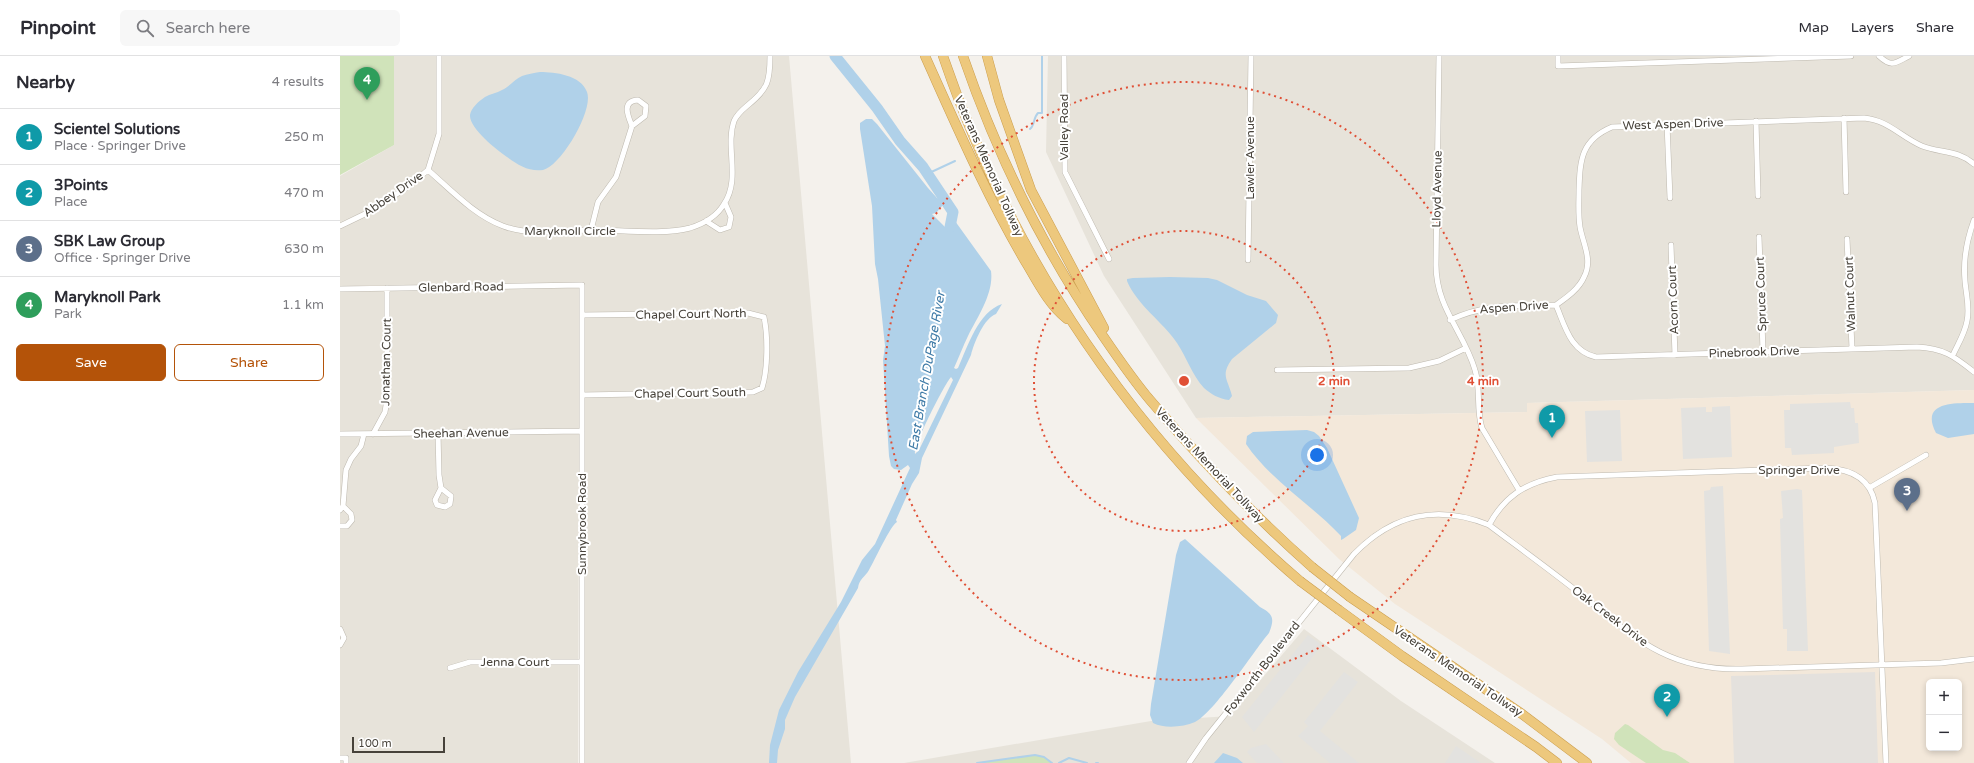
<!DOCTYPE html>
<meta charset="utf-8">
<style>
body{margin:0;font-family:"Varela Round",sans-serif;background:#f7f7f7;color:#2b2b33}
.controls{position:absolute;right:12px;bottom:12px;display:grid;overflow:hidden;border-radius:6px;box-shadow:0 2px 6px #0003}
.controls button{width:36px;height:36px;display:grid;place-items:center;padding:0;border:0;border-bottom:1px solid #e1e1e2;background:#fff;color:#2b2b33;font:20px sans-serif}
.scale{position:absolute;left:12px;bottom:10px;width:93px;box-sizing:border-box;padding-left:4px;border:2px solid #47423a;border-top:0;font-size:11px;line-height:14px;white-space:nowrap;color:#47423a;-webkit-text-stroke:3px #fff;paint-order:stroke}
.you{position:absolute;left:977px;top:399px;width:14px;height:14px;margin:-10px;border:3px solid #fff;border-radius:50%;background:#1a73e8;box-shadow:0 0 0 6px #1a73e833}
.badge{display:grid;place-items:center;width:26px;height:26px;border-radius:50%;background:#b45309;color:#fff;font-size:13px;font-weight:700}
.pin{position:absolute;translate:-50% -33px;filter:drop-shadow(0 1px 2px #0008)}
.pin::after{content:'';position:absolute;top:21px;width:14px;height:12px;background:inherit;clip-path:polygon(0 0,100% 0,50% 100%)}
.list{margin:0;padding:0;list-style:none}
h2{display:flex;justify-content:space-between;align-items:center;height:52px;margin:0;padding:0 16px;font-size:17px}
h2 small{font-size:13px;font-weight:400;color:#7c7c81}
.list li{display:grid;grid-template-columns:26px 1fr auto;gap:12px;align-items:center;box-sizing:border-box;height:56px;padding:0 16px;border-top:1px solid #e1e1e2}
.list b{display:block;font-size:15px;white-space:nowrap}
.list p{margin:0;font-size:13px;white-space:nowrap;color:#7c7c81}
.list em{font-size:13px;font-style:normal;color:#7c7c81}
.actions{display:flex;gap:8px;padding:12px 16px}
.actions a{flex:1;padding:9px 0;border:1px solid #b45309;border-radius:6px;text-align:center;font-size:14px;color:#b45309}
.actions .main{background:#b45309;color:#fff}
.icon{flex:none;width:22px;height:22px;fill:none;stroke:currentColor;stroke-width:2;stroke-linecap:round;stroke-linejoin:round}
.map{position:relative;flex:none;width:1634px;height:707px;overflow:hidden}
header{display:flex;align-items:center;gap:24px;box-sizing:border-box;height:56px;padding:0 20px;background:#fff;border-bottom:1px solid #e1e1e2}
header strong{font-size:19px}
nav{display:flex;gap:22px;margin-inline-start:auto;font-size:14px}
.search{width:280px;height:36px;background:#f7f7f7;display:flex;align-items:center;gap:10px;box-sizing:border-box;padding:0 14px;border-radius:6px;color:#7c7c81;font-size:15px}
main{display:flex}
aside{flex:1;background:#fff}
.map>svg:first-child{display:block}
.residential{fill:#e7e3da}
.commercial{fill:#f3e8da;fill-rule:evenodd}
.industrial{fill:#e4e1dd}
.green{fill:#d0e3ba}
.parking{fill:#e3e2df}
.water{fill:#b0d1e9;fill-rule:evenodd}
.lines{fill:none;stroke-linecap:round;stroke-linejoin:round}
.stream{stroke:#b0d1e9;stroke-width:2}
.river{stroke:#b0d1e9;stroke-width:11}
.minor-casing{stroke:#beb9af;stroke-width:6}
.motorway-casing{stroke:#cb9e4e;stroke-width:10}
.minor{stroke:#fff;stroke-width:5}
.motorway{stroke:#edc87d;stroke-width:9}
.motorway-bridge-casing{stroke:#cb9e4e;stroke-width:10;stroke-linecap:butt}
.motorway-bridge{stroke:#edc87d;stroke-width:9}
.ring{fill:none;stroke:#e05036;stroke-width:2;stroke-dasharray:2 4}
.labels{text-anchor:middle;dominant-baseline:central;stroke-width:4;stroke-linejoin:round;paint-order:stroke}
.street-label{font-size:12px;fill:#47423a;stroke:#fff}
.water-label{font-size:13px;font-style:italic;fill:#3f7ba7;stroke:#fff}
.centre{fill:#e05036;stroke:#fff;stroke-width:2}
.ring-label{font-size:12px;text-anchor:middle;font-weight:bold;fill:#e05036;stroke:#fff;stroke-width:4;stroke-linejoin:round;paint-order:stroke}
</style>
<header>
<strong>Pinpoint</strong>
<div class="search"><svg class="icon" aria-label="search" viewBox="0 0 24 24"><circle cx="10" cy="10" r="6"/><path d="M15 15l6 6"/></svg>Search here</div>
<nav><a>Map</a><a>Layers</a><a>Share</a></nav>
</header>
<main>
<aside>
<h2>Nearby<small>4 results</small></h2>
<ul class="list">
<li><span class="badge" style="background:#0f9aa8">1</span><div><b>Scientel Solutions</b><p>Place · Springer Drive</p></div><em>250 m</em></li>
<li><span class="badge" style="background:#0f9aa8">2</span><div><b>3Points</b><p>Place</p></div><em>470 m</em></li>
<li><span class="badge" style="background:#5c6f8a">3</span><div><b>SBK Law Group</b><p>Office · Springer Drive</p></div><em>630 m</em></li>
<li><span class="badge" style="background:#2e9e5b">4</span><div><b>Maryknoll Park</b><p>Park</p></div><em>1.1 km</em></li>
</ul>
<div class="actions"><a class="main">Save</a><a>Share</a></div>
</aside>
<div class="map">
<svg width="1634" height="707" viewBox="0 0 1634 707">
<rect width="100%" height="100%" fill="#f4f1ec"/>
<!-- residential -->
<path class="residential" d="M54,0h395l62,707h-268l-4,-294 -1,294h-238v-587l54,-31z
M708,0h926v334l-447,13v9l-331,6 -92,-142 -58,-124z
M964,573l97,72 94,62h-591l247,-42 79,-5z"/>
<!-- commercial -->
<path class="commercial" d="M1634,334v373h-343l-29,-24 -207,-135 -56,-45 -143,-141 331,-6v-9zM1589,626h30v66h-30z"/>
<!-- industrial -->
<path class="industrial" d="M1535,616l3,91h-144l-3,-87z"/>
<!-- green -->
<path class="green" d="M0,0h54v89l-54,30z
M1285,668l3,1 35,25 12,3 15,10h-44l-27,-18 -5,-6 1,-6z
M695,699l9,2 8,6h-75z"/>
<!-- parking -->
<path class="parking" d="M1510,346l1,6h3l1,15h3l1,20 -25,4v6l-42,2 -1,-7h-6l-1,-38h6v-6z
M1390,350l2,51 -49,2 -2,-51 25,-1v5h6v-5z
M1280,354l2,51 -35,1 -2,-51z
M1383,430l7,168 -21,-3 -5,-160 6,-1 1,-3z
M1457,433l5,1 6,161h-21v-22h-4l-3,-110 3,-1 -2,-27z
M968,579l14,10 -68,87 -12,-15z
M1004,616l14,10 -38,49 39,32h-29l-32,-27 10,-10 -4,-4z
M926,688l18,19h-27l-10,-11 4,-4z
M1116,690l25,17h-36z"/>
<!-- water -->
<path class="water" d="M200,16c15,0 41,3 47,20 7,18 -26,74 -44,78 -14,2 -25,-5 -36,-13 -10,-7 -38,-29 -37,-42 1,-7 9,-14 15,-18 5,-3 12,-4 17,-7 7,-3 13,-11 20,-14 5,-2 12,-3 18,-4z
M526,63h6l5,5 51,64 9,10 16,6 -1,10 3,7 36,50c3,22 -13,45 -23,65 -5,10 -9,21 -14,32l2,1 2,-1c10,-22 20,-56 44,-64l-6,10c-12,4 -22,29 -25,41l-49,103 -3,15 -7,11 -16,36 1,2c-7,4 -22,38 -28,48 -4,7 -10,9 -11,18l-63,109 -10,23v9l-7,21 -1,13h-8l1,-18 9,-35 19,-38 43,-70 21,-42 13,-16 35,-76 -2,-3 -7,5 -7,-1 -3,-3 -2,-10 -6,-96 2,-14 -7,-67 -3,-15 -3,-58 -12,-77v-6zM603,149c7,5 6,15 2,22l-13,-13 4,-1zM611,321l2,3 -34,70 -4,4c-1,-10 29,-69 36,-77z
M830,221l38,1 9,2 30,15 19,6 12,14 -2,8 -44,36c-12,17 -4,20 0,37l-3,4c-10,-1 -18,-6 -25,-12 -12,-13 -17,-30 -27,-45 -14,-21 -40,-38 -50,-62v-2l6,-1z
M1634,347v31l-26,4 -12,-5c-16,-31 17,-30 38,-30z
M967,374l7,2 5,4 8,12 32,70 -3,12 -13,9 -2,1v-4c-30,-32 -70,-55 -95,-92l1,-8 6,-4z
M845,483l75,68c13,7 15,11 9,26 -16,19 -55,80 -74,89 -12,5 -30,7 -42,1l-3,-8 1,-11 25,-149 4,-13z
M883,697l14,5 6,5h-29z"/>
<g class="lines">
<!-- stream -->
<path class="stream" d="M690,73c5,-4 3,-11 8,-16h4v-57
M587,118l28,-13
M637,707l58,-8 9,2 8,6
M719,707l10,-5 18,5
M756,707h2"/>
<!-- river -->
<path class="river" d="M495,0l42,52 23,33 23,26 30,45 -3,15"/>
<!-- minor casing -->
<g class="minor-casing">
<path id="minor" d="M724,0l1,116 44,87
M1099,0l-3,209c0,43 28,67 39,105 6,19 1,40 7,58l37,62
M1218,0v10l293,-10
M1539,0c13,12 16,7 30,0
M1504,62l2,74
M1416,65l2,75
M1327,68l3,74
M88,114c23,20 46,45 75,56 29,11 60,4 90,4 28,0 71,5 97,-2 13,-4 27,-12 34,-24 17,-25 1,-57 10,-83 3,-7 8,-11 14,-16 20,-16 22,-24 22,-49
M366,165l14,9 9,-3 2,-10 -6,-14
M0,170l29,-14 37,-24 22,-18 11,-36v-78
M251,174l7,-28 18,-25 16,-51 13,-10 1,-10 -8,-6c-17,1 -10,16 -6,26
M1419,181l4,114
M1507,183l5,109
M1331,189l4,110
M908,204l3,-204
M0,233l242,-4v478
M1216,249c10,-7 23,-16 28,-28 9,-17 -1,-33 -4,-50 -2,-13 -1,-25 -1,-37 1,-30 2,-50 33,-63l252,-9c24,2 37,19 58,28 18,7 36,4 52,18
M1216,249c9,21 14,46 40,52l321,-10c26,1 37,9 57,25
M242,259l166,-2 16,4c4,19 4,52 -2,71l-9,4 -171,3
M1110,264c35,-17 68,-14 106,-15
M1613,299c5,-11 12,-22 14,-34 3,-14 -1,-27 -2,-40 -2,-21 2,-42 9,-61
M937,314l132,-2 30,-7 27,-13
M98,377l1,42 2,13 -6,12 2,5 8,2 5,-3 1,-8 -10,-8
M0,378l242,-3
M33,378l12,-22 2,-13v-111
M1529,432l57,-33
M0,454l3,-4 3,-36 5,-11 10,-13 3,-12
M1149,469c15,-28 36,-42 68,-48l269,-9c24,1 44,10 49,35l11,260
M0,470h7l5,-6 -1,-6 -8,-8
M0,573l4,9 -4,7
M110,612l20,-6h112
M0,702h6v5
M849,707l17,-25 148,-184c39,-40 83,-50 135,-29 28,21 57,42 85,64 57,45 90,82 168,80l199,-6 33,-4"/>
</g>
<!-- motorway casing -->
<g class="motorway-casing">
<path id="motorway" d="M585,0c32,71 63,143 103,210 11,19 22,40 39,53
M603,0c69,204 193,385 357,525
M623,0c34,99 81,194 140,280 15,22 30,44 47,64 50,59 103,115 162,167
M647,0l12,44 32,90 73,138
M1010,541l172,117 65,49
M999,554l63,46 134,91 21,16"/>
</g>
<!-- minor -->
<use href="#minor" class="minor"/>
<!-- motorway -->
<use href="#motorway" class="motorway"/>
<!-- motorway-bridge casing -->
<g class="motorway-bridge-casing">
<path id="motorway-bridge" d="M972,511l38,30
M960,525l39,29"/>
</g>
<!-- motorway-bridge -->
<use href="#motorway-bridge" class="motorway-bridge"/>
</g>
<!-- distance rings -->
<g class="ring">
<circle cx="844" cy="325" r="150"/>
<circle cx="844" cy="325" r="299"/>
</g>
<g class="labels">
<!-- street labels -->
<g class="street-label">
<text transform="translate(1333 68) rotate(-2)">West Aspen Drive</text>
<text transform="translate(724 71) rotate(-90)">Valley Road</text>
<text transform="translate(910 102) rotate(-90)">Lawler Avenue</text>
<text transform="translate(649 110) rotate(66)">Veterans Memorial Tollway</text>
<text transform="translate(1097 133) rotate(-89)">Lloyd Avenue</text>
<text transform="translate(53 138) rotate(-35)">Abbey Drive</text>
<text x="230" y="175">Maryknoll Circle</text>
<text transform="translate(121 231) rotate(-1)">Glenbard Road</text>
<text transform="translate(1421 238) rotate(-92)">Spruce Court</text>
<text transform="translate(1510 238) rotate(-92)">Walnut Court</text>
<text transform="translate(1333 244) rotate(-92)">Acorn Court</text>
<text transform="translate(1174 251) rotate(-4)">Aspen Drive</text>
<text transform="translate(351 258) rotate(-1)">Chapel Court North</text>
<text transform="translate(1414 296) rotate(-2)">Pinebrook Drive</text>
<text transform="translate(46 306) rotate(-89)">Jonathan Court</text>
<text transform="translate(350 337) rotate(-1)">Chapel Court South</text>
<text transform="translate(121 377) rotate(-1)">Sheehan Avenue</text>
<text transform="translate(870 409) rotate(47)">Veterans Memorial Tollway</text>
<text x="1459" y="414">Springer Drive</text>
<text transform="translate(242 468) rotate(-90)">Sunnybrook Road</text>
<text transform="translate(1270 560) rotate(37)">Oak Creek Drive</text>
<text x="175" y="606">Jenna Court</text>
<text transform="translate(922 612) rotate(-52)">Foxworth Boulevard</text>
<text transform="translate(1118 615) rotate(34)">Veterans Memorial Tollway</text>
</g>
<!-- water labels -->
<g class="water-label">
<text transform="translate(587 315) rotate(-80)">East Branch DuPage River</text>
</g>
</g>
<circle cx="844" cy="325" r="6" class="centre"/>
<g class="ring-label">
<text x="994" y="329">2 min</text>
<text x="1143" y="329">4 min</text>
</g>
</svg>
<div class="controls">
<button>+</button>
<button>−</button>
</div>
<div class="scale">100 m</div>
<div class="you"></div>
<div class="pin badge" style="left:1212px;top:382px;background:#0f9aa8">1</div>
<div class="pin badge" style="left:1327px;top:661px;background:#0f9aa8">2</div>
<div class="pin badge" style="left:1567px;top:455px;background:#5c6f8a">3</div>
<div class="pin badge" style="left:27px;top:44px;background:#2e9e5b">4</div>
</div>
</main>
